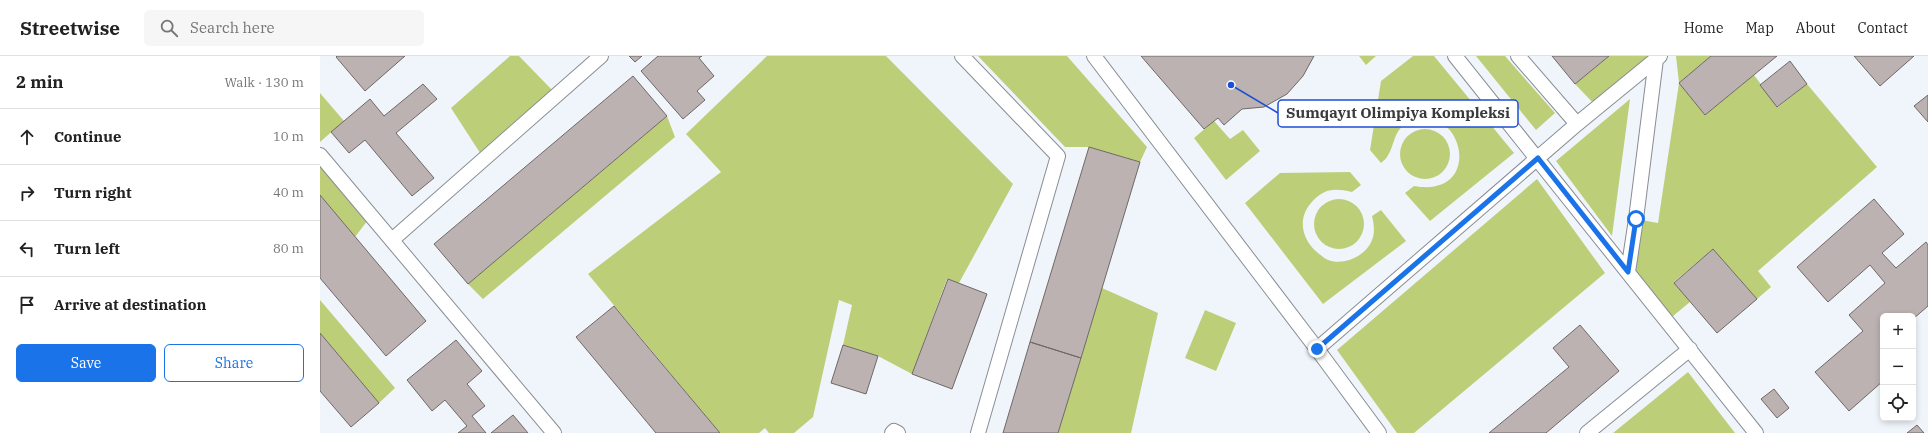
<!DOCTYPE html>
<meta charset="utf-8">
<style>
body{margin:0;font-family:"IBM Plex Serif",serif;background:#f6f6f6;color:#222}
.controls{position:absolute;right:12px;bottom:12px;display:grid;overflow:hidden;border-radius:6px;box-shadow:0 2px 6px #0003}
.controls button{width:36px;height:36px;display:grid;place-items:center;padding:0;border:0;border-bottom:1px solid #e0e0e0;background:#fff;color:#222;font:20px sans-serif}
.stop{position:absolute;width:12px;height:12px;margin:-9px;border:3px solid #1a73e8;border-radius:50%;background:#fff}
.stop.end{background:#1a73e8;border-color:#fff;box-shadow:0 1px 4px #0008}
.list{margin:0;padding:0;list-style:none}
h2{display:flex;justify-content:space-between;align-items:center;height:52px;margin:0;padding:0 16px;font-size:17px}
h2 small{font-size:13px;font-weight:400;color:#767676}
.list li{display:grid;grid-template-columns:26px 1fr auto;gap:12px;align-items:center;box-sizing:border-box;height:56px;padding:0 16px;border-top:1px solid #e0e0e0}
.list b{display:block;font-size:15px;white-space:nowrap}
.list em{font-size:13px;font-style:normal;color:#767676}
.actions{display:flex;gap:8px;padding:12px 16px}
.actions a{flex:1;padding:9px 0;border:1px solid #1a73e8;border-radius:6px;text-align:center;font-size:14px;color:#1a73e8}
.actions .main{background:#1a73e8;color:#fff}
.icon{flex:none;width:22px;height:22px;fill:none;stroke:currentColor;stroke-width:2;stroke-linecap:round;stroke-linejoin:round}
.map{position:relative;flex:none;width:1608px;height:377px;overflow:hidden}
header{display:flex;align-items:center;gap:24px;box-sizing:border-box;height:56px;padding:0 20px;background:#fff;border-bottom:1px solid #e0e0e0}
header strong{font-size:19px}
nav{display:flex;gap:22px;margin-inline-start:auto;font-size:14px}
.search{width:280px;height:36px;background:#f6f6f6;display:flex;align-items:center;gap:10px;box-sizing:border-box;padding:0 14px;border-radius:6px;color:#767676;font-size:15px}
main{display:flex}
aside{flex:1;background:#fff}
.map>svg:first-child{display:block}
.green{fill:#bdce79}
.building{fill:#bbb2b1;stroke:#6f6866}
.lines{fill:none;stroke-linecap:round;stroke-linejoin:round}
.lane-casing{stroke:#898d93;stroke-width:16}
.lane{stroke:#fff;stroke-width:14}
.route{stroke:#1a73e8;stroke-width:5}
.leader{fill:none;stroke:#1d4ed8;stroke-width:1.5}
.callout-dot{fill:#1d4ed8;stroke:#fff;stroke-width:1.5}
.callout{fill:#fff;stroke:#1d4ed8;stroke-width:1.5}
.callout-label{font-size:15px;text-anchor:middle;font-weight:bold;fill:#393a3d}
</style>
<header>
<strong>Streetwise</strong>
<div class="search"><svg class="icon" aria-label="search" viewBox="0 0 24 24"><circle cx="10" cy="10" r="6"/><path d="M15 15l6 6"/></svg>Search here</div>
<nav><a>Home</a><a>Map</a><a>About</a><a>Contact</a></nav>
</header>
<main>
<aside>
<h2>2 min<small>Walk · 130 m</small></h2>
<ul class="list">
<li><svg class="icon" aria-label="ahead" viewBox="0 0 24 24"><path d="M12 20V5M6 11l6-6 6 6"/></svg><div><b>Continue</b></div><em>10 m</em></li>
<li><svg class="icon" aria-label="right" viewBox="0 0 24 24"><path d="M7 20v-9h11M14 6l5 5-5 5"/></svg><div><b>Turn right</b></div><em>40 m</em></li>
<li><svg class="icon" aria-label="left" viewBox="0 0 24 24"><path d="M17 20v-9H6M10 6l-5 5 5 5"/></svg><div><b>Turn left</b></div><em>80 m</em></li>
<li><svg class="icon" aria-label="arrive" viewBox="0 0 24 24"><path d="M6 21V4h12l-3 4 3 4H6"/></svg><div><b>Arrive at destination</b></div></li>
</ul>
<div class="actions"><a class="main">Save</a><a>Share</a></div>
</aside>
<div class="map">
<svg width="1608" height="377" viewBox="0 0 1608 377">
<rect width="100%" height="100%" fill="#f0f5fc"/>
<!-- green -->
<path class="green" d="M190,0h9l38,39 -73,64 -33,-51z
M447,0h119l127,128 -54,99 -12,-4 -35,95 -34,-18 -35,-11 9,-40 -13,-5 -26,117 -19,16h-25l-4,-5 -6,5h-39l-132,-159 133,-102 -35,-38z
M658,0h89l80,91 -7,15 -51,-15h-24z
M1039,0h17l-10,9z
M1093,0h21l80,97 -84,68 -25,-28 9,-7c72,13 49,-88 -5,-64 -16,7 -14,24 -22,35 -1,2 -4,4 -6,6l-11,-13 11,-69z
M1156,0h29l50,57 -19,17z
M1289,0h51l-63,51 -22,-23z
M1356,0h35l-32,27 26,32 49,-40 24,32 29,-23 70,83 -119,104 13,16 -14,12 -44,-50 -39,33 16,20 -23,19 -39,-49 8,-53 22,4 21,-140z
M0,37l24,28 -24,21z
M1310,43l-18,137 -56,-75z
M347,60l8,21 -192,162 -15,-15z
M894,65l16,18 13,-9 17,21 -34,29 -32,-42z
M1080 98a25 25 0 1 1 50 0a25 25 0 1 1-50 0Z
M0,99l51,61 -16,21 -35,-42z
M1030,116l11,13 -9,7c-18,-4 -28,-4 -41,11 -14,16 -9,37 7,50 3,2 7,6 10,7 16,6 38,-4 44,-20 3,-7 2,-16 0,-24l9,-6 25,31 -83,63 -78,-101 35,-30z
M1217,123l68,94 -191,160h-17l-60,-83z
M994 168a25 25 0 1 1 50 0a25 25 0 1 1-50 0Z
M782,232l56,25 -27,120h-73z
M0,244l75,88 -16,15 -59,-70z
M885,254l31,13 -20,48 -31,-13z
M1368,316l47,61h-122z"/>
<!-- building -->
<path class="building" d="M17,0h68l-40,35 -29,-34z
M309,0h13l-7,6z
M338,0h44l-3,2 15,18 -17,15 8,9 -22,19 -42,-48z
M821,0h173l-11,20 -16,18 -23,13 -22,2 -18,16 -6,-7 -14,11z
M1232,0h57l-34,28z
M1391,0h66l-72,59 -26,-32z
M1534,0h60l-34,30z
M1470,5l17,23 -30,23 -17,-22z
M313,20l34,40 -199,168 -34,-40z
M103,28l14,15 -41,34 38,45 -22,18 -47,-56 -16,13 -18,-21 39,-33 14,17z
M1608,39v27l-14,-16z
M769,91l51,15 -59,196 -51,-16z
M0,139l106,126 -40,35 -66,-78z
M1554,143l30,35 -22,19 14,15 30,-26 2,3v61l-15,13v-3h-30v29l-3,3 3,4v29l-34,30 -34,-39 48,-41 -14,-16 36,-32 -15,-18 -42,37 -31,-35z
M1393,193l44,50 -40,34 -43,-50z
M628,223l39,15 -35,95 -40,-15z
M294,250l28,34 78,93h-64l-80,-96z
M1260,269l39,46 -73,62h-57l80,-66 -16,-19z
M0,277l59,70 -28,24 -31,-36z
M136,284l26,31 -15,13 18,22 -13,10 14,17h-28l9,-7 -22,-26 -13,11 -25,-31z
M710,286l51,16 -23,75h-55z
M523,289l35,11 -12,38 -35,-11z
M1454,333l15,19 -12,10 -16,-19z
M193,359l15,18h-37z
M1597,369l7,8h-17z"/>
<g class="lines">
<!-- lane casing -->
<g class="lane-casing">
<path id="lane" d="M642,0l96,100 -80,277
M774,0l223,293 260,-225 83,-68
M1135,0l301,377
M1198,0l59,68
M0,99l234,278
M72,184l209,-184
M1308,216l8,-53 20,-160
M997,293l62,84
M572,377l2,-2 4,2
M1267,377l103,-84"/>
</g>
<!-- lane -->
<use href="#lane" class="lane"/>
</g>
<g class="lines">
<!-- route -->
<path class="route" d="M997,293l221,-191 90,114 8,-53"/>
</g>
<!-- callouts -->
<path class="leader" d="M911 29L958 57"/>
<circle class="callout-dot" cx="911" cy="29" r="4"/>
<rect class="callout" x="958" y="44" width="240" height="27" rx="4"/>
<g class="callout-label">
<text x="1078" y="62">Sumqayıt Olimpiya Kompleksi</text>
</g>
</svg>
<div class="controls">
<button>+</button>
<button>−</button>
<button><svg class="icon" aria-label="locate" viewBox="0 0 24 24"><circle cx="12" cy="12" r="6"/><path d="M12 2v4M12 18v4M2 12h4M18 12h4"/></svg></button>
</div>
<div class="stop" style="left:1316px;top:163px"></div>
<div class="stop end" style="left:997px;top:293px"></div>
</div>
</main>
